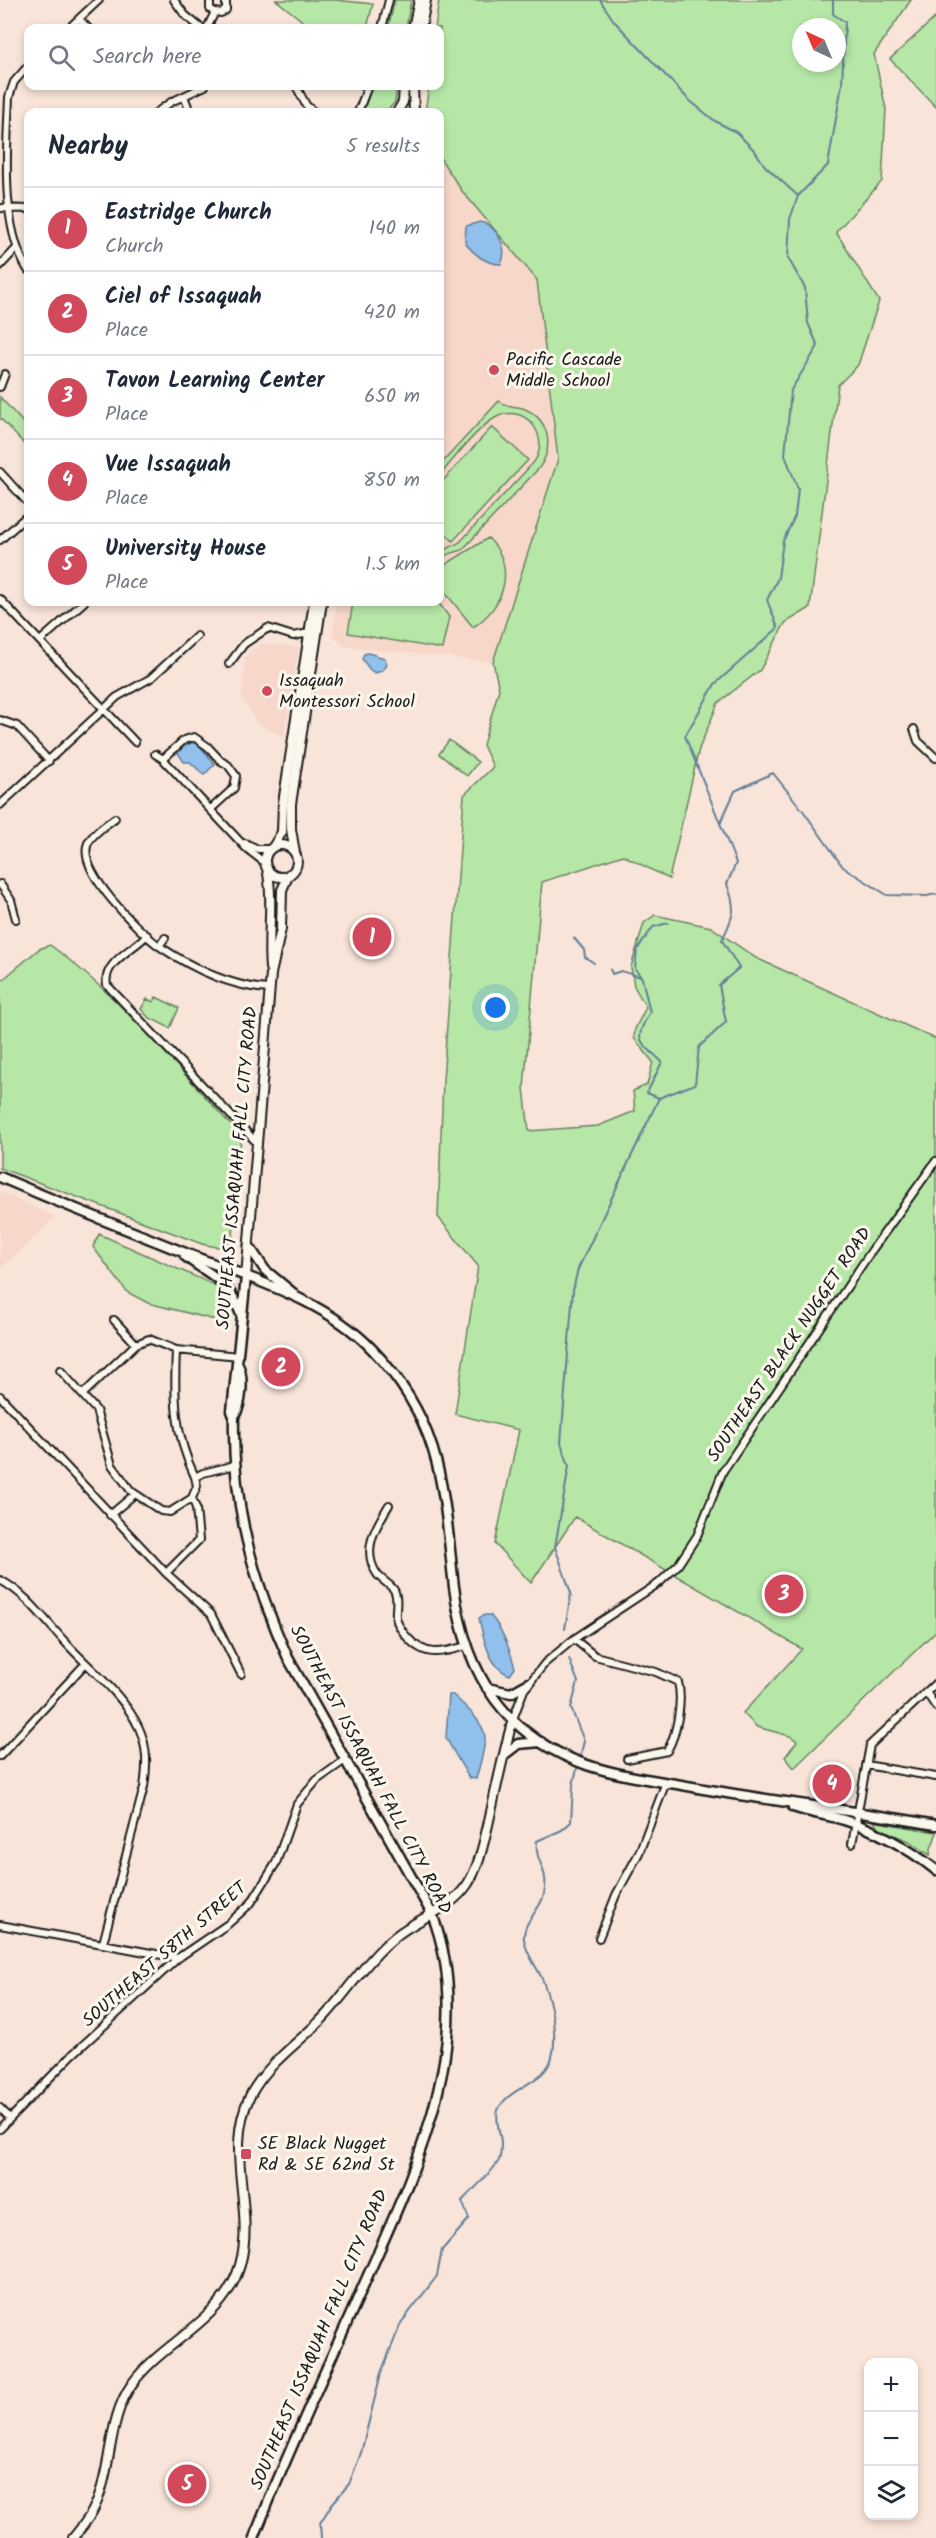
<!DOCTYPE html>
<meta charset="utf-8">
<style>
body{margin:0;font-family:Kalam,sans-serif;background:#f6f6f7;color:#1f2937}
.controls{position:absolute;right:18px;bottom:18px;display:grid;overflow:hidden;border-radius:12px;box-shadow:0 3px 9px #0003}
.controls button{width:54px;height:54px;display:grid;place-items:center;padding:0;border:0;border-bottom:2px solid #e0e1e3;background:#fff;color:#1f2937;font:30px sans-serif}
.compass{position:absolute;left:792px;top:18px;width:54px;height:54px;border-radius:50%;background:#fff;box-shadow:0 3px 9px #0003;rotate:316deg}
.you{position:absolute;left:496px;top:1008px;width:21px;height:21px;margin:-15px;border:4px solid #fff;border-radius:50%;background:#1a73e8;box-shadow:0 0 0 9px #1a73e833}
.badge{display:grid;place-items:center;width:39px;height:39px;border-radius:50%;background:#d1495b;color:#fff;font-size:20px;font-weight:700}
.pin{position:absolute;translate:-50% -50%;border:3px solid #fff;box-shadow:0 2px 6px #0006}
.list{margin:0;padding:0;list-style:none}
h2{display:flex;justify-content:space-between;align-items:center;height:78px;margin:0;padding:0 24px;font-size:26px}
h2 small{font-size:20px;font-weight:400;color:#747a83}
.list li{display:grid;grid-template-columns:39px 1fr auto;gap:18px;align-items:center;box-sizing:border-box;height:84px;padding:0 24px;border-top:2px solid #e0e1e3}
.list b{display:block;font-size:22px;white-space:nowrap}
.list p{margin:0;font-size:20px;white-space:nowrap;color:#747a83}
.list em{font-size:20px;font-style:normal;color:#747a83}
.icon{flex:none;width:33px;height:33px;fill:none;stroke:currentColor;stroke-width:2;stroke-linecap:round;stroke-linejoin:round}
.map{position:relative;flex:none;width:936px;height:2538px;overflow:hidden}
.search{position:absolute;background:#fff;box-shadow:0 3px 9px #0003;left:24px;top:24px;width:420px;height:66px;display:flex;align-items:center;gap:15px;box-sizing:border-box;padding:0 21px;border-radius:12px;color:#747a83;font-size:22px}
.panel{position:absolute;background:#fff;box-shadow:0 3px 9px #0003;left:24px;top:108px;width:420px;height:498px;border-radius:12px}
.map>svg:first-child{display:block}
.built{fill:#f6d7ca}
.green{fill:#b6e7a7;stroke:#698262;stroke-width:1.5;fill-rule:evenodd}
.water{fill:#90c0eb;stroke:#627e98;stroke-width:1.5}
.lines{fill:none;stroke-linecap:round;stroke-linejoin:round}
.stream{stroke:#627e98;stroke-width:2}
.minor-casing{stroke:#1c1c1c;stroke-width:10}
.tertiary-casing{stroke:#1c1c1c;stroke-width:12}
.secondary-casing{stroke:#1c1c1c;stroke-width:13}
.minor{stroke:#fbf7ec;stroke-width:6}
.tertiary{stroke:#fbf7ec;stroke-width:8}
.secondary{stroke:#fbf7ec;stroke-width:8}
.poi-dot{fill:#d1495b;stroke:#fbf7ec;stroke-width:2}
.labels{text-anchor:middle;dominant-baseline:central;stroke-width:6;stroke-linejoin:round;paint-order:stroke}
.poi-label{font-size:18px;fill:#1c1c1c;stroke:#fbf7ec;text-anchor:start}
.street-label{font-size:18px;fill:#1c1c1c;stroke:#fbf7ec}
</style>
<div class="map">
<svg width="936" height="2538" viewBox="0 0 936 2538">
<rect width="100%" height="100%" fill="#f8e4d8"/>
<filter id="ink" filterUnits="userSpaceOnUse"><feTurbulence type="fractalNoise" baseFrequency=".0167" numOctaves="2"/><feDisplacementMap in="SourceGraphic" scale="12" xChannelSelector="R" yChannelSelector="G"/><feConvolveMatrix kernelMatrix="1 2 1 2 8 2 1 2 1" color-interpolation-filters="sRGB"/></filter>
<g filter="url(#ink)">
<!-- built -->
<path class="built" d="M440,158l22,33 75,89 21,180 -65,202 -150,-16 -10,-12 4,-32h103z
M262,644l37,3 -15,89 -14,-5 -13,-9 -15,-24 3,-41 7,-8z
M0,1192l55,25 -55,53z"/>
<!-- green -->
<path class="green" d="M276,0h59l38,4 -6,24h-59l-8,-9z
M395,0h16l-5,28h-18z
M439,0h472l-37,54 12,55 -4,72 -46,51 43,69 -21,64 -20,20 -28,223 -25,15 -25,47 -42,33 -19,46 -30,130 -46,-24 -81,27 -18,206 5,43 69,-5 37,-15 -2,-20 14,-6 6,-23 -19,-24 1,-9 11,-22 -12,-21 -3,-19 13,-44 11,-8 56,12 45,31 180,81v592l-142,137 -9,-11 12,-16 -7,-5 -33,-9 -14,-14 59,-64 -227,-132 -44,66 -36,-39 24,-114 -64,-16 23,-148 -40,-49 5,-137 21,-285 29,-28 -10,-22 16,-56 -6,-27 65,-203 -21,-179 -75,-89 -22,-33v-46h-15l4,-26h11v-58h-5zM801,27h36v36h-36z
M936,17v90l-46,-48z
M372,86h25l-2,16 -9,10h-23z
M0,397l28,31v20l-28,-30z
M499,401c8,7 17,4 26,8 25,11 29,39 14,59l-77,82 -22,7v-7l7,-1 13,-7 74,-80c18,-26 -10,-61 -39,-44 -19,11 -40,40 -55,57v-10z
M492,427l36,33 -75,81 -13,-13v-44z
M488,538c29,28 17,69 -15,89l-33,-41v-18z
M353,602h85l11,15 -7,32 -94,-16z
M449,740l29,22 -11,14 -28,-22z
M50,945c72,53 130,126 191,191l-8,101c-8,14 -17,10 -31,7l-202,-76v-186l39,-33z
M156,997l23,11 -9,20 -22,-11 -7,-8 6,-10 7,3z
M99,1234l122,54 7,9 -5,25 -75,-19 -21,-11 -34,-45z
M872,1821l64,11c0,9 -6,13 -6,23l-21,-14 -34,-14 1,-4z"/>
<!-- water -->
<path class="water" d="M480,222c17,3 29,27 21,42 -15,0 -28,-10 -36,-22l1,-16z
M368,653l17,5 2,7 -5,6 -7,2 -5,-3 -8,-11 2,-5z
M192,743l6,1 17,20 -11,11 -14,-13h-6l-6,-9 6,-7z
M485,1615h5c13,14 20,35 25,53l-5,7c-21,-7 -27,-38 -31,-57z
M449,1695h4c10,9 31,27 32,42 0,13 -6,30 -9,42l-7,-1 -23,-40z"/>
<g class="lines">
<!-- stream -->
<path class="stream" d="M600,0l14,21 75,79 26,21 21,11 19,19 10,15 33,30
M720,824l15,-33 38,-18 31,39 39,55 44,28 40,1 9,-2
M574,938l10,12 1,7 9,6
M610,969l2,5 9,-3 20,6
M659,1098l-12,-5 15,-31c-22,-22 -30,-20 -12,-50l-8,-34 -7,-9 2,-19 16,-23 15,-4
M565,1629l6,-36 -16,-46 14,-81 -8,-23 12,-153 5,-21 81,-171 36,-14 4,-37 27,-25 -7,-37 20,-17 -17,-28c12,-25 15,-30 5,-56l9,-21 -51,-127 30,-52 63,-56 -11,-28 11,-22 5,-37 12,-25 3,-27 -13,-34 6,-65 27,-44 -10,-23 -3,-35 -17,-30 2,-39 8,-23 30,-31 14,-81 3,-62 -12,-8v-14
M569,1659l9,23 -7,26 13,33 -4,17
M321,2538l-1,-15 12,-19 17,-20 12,-31 20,-80 20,-50 36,-47 5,-26 27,-31 -7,-18c8,-9 33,-31 37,-41 2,-4 2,-13 2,-18 -1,-10 -6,-22 -3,-32 10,-23 48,-27 54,-53 6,-22 -1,-55 -9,-76 -6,-15 -17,-26 -19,-42 -2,-17 17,-29 20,-45 6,-25 -10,-32 -7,-53l25,-11 9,-8 2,-37 5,-21"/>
<!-- minor casing -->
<g class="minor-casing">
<path id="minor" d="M174,0l11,15 16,13
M210,0v9l5,3
M215,12l6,1 5,-3v-10
M79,19l9,9
M69,28l30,-28
M207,28l8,-16
M382,28l7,-28
M28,66l-14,16 -5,15c-2,53 -9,129 19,173
M296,86l10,19 8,7
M184,96l6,16
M157,112l14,-10 34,-16
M358,112l10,-26
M0,208l28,1
M0,266l15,-16
M0,387l5,-13
M0,472l28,31
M0,540l28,-25
M0,599l135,143
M40,641l44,-39
M229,664l15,-20 24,-16 25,8 16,-3
M0,720l17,6 32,35
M914,729l4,12 18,17
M155,754l8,5 83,89 19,15
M163,759l21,-19 10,-3 13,9 14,15 7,4 8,11 -2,12 -23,21
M0,805l117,-108 34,-19 46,-42
M115,818c-9,7 -22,15 -27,25 -12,28 51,88 71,103l6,-8
M245,843l13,6h13
M0,884l11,16 5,19
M147,935c-13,14 -45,28 -40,50l151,159
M159,946c33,22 71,41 110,43
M114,1320l22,24 13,-5 27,11 63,6
M176,1350c-2,48 -2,83 19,127
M60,1370l36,40 16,55 19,26 30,20 9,1 22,-14 5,-12 -2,-9 8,-4 32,-8
M83,1394l53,-50
M0,1396l166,177 45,41 30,60
M389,1505c-13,21 -28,45 -12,69 4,6 13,10 17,16 5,9 1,18 2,27 1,8 6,14 11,20 18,21 35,16 59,9
M110,1515l25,-21
M166,1573l33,-33 -3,-32 -4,-10
M0,1580c26,13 47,43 67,64 24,26 57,51 72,84 9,20 8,38 5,59l-41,156
M574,1639l21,17 61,16 22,10c5,19 -1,52 -11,69l-40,8
M926,1692l10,15
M513,1719l11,-29 21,-27 29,-24 85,-56 19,-18 19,-29 26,-65 149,-221 64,-89
M0,1756l85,-92
M866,1765l70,12
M852,1844l18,-99 66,-62
M0,1925l178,33
M599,1938l17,-43 23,-42 27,-71
M0,2108l9,9
M0,2129l72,-74 106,-97 50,-34 23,-21 25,-40 21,-59 20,-24 28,-20"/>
</g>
<!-- tertiary casing -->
<g class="tertiary-casing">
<path id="tertiary" d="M413,28l6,-28
M421,28l5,-28
M413,86l1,26
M397,112l6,-10 1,-16
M265 861a16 16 0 1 1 32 0a16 16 0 1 1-32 0Z
M273,847l9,-15 1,-29 31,-201
M295,853l-4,-24v-25l31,-202
M267,868c7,34 0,66 3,100
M246,1277l25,-303 10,-45 1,-39 7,-16
M73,2538c8,-10 17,-20 22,-32 18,-39 12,-87 37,-122 32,-44 92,-63 108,-119 16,-56 -17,-115 10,-169 17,-33 49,-53 74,-79 24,-26 44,-59 72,-81 22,-18 54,-26 71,-51 12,-18 16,-40 21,-60 8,-35 15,-71 25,-106"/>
</g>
<!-- secondary casing -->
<g class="secondary-casing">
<path id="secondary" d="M0,1177c62,27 125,52 188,77 63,25 136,45 184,95 66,69 71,130 80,220 8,91 43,164 135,196 36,12 74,16 111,23 79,14 159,23 238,37
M249,1246l16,24 28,23
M185,1256c31,24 42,21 57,61
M246,1277l-14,134 2,5c-2,88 18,162 54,242l144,256c50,130 -23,268 -75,386 -35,79 -72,158 -103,238
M234,1416c8,-10 10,-40 4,-51
M487,1688l24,5 18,-10
M505,1754l13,-10 23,-2
M793,1807c17,6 34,8 51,13 33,10 65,29 92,50"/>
</g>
<!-- minor -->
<use href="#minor" class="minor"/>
<!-- tertiary -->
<use href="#tertiary" class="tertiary"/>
<!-- secondary -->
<use href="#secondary" class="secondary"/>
</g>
</g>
<!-- markers -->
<g class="poi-dot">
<circle cx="494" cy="370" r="6"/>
<circle cx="267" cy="691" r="6"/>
<rect x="240" y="2148" width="12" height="12" rx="3"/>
</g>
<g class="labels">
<!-- poi labels -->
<g class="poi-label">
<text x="506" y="360">Pacific Cascade<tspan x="506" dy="21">Middle School</tspan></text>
<text x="279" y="681">Issaquah<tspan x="279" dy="21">Montessori School</tspan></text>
<text x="258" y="2144">SE Black Nugget<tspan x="258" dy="21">Rd &amp; SE 62nd St</tspan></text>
</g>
<!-- street labels -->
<g class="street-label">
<text transform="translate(238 1168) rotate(-85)">SOUTHEAST ISSAQUAH FALL CITY ROAD</text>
<text transform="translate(790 1345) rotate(-56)">SOUTHEAST BLACK NUGGET ROAD</text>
<text transform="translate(370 1770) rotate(62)">SOUTHEAST ISSAQUAH FALL CITY ROAD</text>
<text transform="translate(165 1955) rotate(-41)">SOUTHEAST 58TH STREET</text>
<text transform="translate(320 2340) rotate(-67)">SOUTHEAST ISSAQUAH FALL CITY ROAD</text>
</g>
</g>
</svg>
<div class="controls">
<button>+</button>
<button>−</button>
<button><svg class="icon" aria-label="layers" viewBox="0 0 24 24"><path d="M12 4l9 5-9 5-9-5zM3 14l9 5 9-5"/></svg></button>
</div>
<svg class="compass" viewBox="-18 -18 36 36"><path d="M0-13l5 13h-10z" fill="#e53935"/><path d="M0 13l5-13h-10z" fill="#747a83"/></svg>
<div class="you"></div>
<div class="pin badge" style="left:372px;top:937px">1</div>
<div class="pin badge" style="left:281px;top:1367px">2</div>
<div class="pin badge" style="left:784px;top:1594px">3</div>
<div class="pin badge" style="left:832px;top:1784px">4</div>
<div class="pin badge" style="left:187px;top:2484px">5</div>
<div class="search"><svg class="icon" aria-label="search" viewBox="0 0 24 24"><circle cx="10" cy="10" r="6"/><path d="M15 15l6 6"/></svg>Search here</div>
<section class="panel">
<h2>Nearby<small>5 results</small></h2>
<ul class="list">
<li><span class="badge">1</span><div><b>Eastridge Church</b><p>Church</p></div><em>140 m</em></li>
<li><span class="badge">2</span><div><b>Ciel of Issaquah</b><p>Place</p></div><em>420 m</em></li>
<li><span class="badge">3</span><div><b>Tavon Learning Center</b><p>Place</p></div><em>650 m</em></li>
<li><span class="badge">4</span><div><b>Vue Issaquah</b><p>Place</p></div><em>850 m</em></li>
<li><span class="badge">5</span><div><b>University House</b><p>Place</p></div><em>1.5 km</em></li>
</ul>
</section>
</div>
